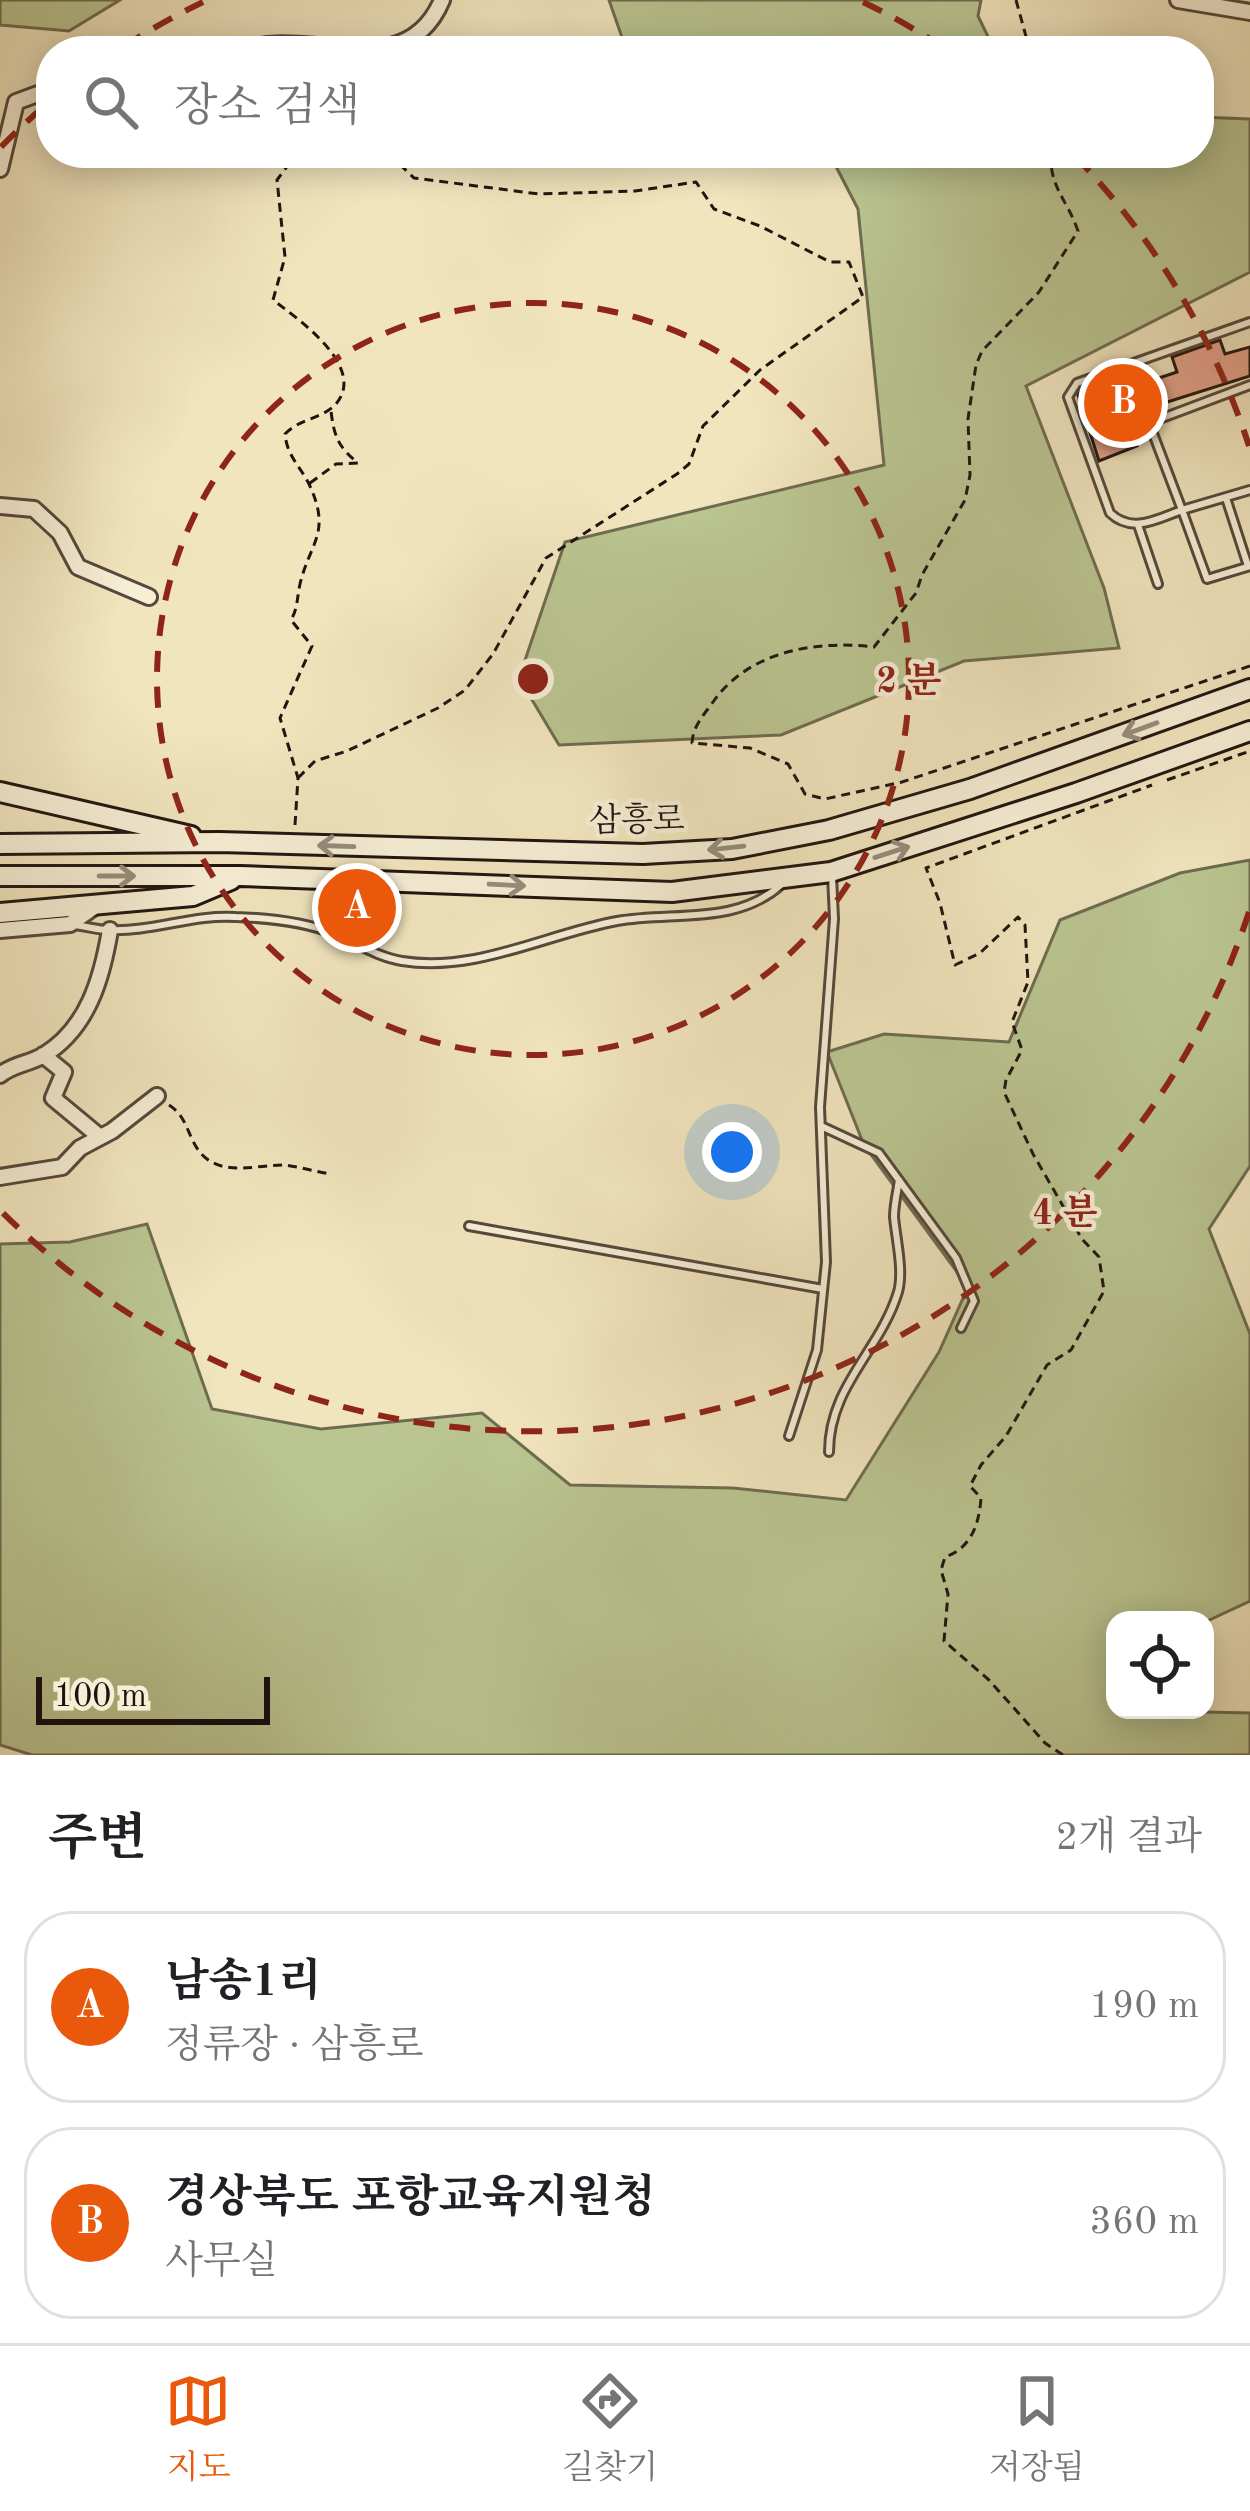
<!DOCTYPE html>
<html lang="ko">
<meta charset="utf-8">
<style>
body{margin:0;font-family:"Old Standard TT","Noto Serif KR",serif;background:#f2f2f2;color:#202124}
.controls{position:absolute;right:36px;bottom:36px;display:grid;overflow:hidden;border-radius:24px;box-shadow:0 6px 30px #0003}
.controls button{width:108px;height:108px;display:grid;place-items:center;padding:0;border:0;border-bottom:3px solid #e0e0e0;background:#fff;color:#202124;font:60px sans-serif}
.scale{position:absolute;left:36px;bottom:30px;width:234px;box-sizing:border-box;padding-left:12px;border:6px solid #211410;border-top:0;font-size:33px;line-height:42px;white-space:nowrap;color:#211410;-webkit-text-stroke:9px #f6eed5;paint-order:stroke}
.you{position:absolute;left:732px;top:1152px;width:42px;height:42px;margin:-30px;border:9px solid #fff;border-radius:50%;background:#1a73e8;box-shadow:0 0 0 18px #1a73e833}
.badge{display:grid;place-items:center;width:78px;height:78px;border-radius:50%;background:#ea580c;color:#fff;font-size:39px;font-weight:700}
.pin{position:absolute;translate:-50% -50%;border:6px solid #fff;box-shadow:0 3px 12px #0006}
.list{margin:0;padding:0;list-style:none}
h2{display:flex;justify-content:space-between;align-items:center;height:156px;margin:0;padding:0 48px;font-size:51px}
h2 small{font-size:39px;font-weight:400;color:#757577}
.list li{display:grid;grid-template-columns:78px 1fr auto;gap:36px;align-items:center;box-sizing:border-box;height:192px;margin:0 24px 24px;padding:0 24px;border:3px solid #e0e0e0;border-radius:48px}
.list b{display:block;font-size:45px;white-space:nowrap}
.list p{margin:0;font-size:39px;white-space:nowrap;color:#757577}
.list em{font-size:39px;font-style:normal;color:#757577}
.icon{flex:none;width:66px;height:66px;fill:none;stroke:currentColor;stroke-width:2;stroke-linecap:round;stroke-linejoin:round}
.map{position:relative;flex:none;width:1250px;height:1755px;overflow:hidden}
.search{position:absolute;background:#fff;box-shadow:0 6px 30px #0003;left:36px;right:36px;top:36px;height:132px;display:flex;align-items:center;gap:30px;box-sizing:border-box;padding:0 42px;border-radius:48px;color:#757577;font-size:45px}
.sheet{height:588px;background:#fff}
nav{display:flex;justify-content:space-around;align-items:center;box-sizing:border-box;height:168px;border-top:3px solid #e0e0e0;background:#fff;font-size:33px;color:#757577}
nav a{display:grid;justify-items:center;gap:6px}
nav .on{color:#ea580c}
.map>svg:first-child{display:block}
.green{fill:#bac591;stroke:#6e6c50;stroke-width:3}
.building{fill:#e5a28b;stroke:#211410;stroke-width:3}
.lines{fill:none;stroke-linecap:round;stroke-linejoin:round}
.lane-casing{stroke:#55483c;stroke-width:12}
.street-casing{stroke:#55483c;stroke-width:20}
.secondary-casing{stroke:#211410;stroke-width:24}
.path{stroke:#211410;stroke-width:3;stroke-dasharray:9 6;stroke-linecap:butt}
.lane{stroke:#f6eed5;stroke-width:6}
.street{stroke:#f6eed5;stroke-width:14}
.secondary{stroke:#f6eed5;stroke-width:18}
.oneway{stroke:#968c7c}
.ring{fill:none;stroke:#8f2418;stroke-width:6;stroke-dasharray:21 15}
.labels{text-anchor:middle;dominant-baseline:central;stroke-width:9;stroke-linejoin:round;paint-order:stroke}
.street-label{font-size:33px;fill:#211410;stroke:#f6eed5}
.centre{fill:#8f2418;stroke:#f6eed5;stroke-width:6}
.ring-label{font-size:36px;text-anchor:middle;font-weight:bold;fill:#8f2418;stroke:#f6eed5;stroke-width:9;stroke-linejoin:round;paint-order:stroke}
</style>
<div class="map">
<svg width="1250" height="1755" viewBox="0 0 1250 1755">
<rect width="100%" height="100%" fill="#f1e5be"/>
<filter id="stains"><feTurbulence type="fractalNoise" baseFrequency=".00167" numOctaves="4"/><feColorMatrix values="0 0 0 0 .2 0 0 0 0 .09 0 0 0 0 .02 0 0 0 .5 -.17"/></filter>
<radialGradient id="worn" r=".72"><stop offset=".6" stop-color="#630" stop-opacity="0"/><stop offset="1" stop-color="#630" stop-opacity=".3"/></radialGradient>
<!-- green -->
<path class="green" d="M0,0h120l-51,31 -69,-6z
M609,0h372l-3,16 17,35 -370,-5z
M1199,117l51,2v153l-224,114 78,202 15,60 -155,13 -183,74 -222,10 -40,-67 46,-136 319,-77 -26,-256 -29,-56h370z
M1250,860v306l-41,63 41,105v267l-45,21 -90,-2v90l135,3v42h-1218l-32,-10v-501l70,-2 77,-18 65,185 109,20 161,-16 88,72 163,3 113,12 93,-148 29,-65 -104,-142 -37,-93 57,-18 125,8 51,-122 120,-47z"/>
<!-- building -->
<path class="building" d="M1220,340l5,14 25,-7v29l-124,39 11,31 -38,15 -21,-66 4,-6 34,-12 4,14 57,-19 -5,-15z"/>
<g class="lines">
<!-- lane casing -->
<g class="lane-casing">
<path id="lane" d="M1250,322l-173,61 -9,14 42,116c22,21 47,6 72,-3l-33,-87 101,-38
M1250,490l-68,20 25,69 43,-13
M1226,498l22,68
M1138,525l20,59
M73,925c12,1 25,5 36,5 43,2 85,-16 127,-13 33,1 69,5 99,17 23,10 43,23 67,27 74,12 144,-27 215,-40 56,-10 119,5 165,-37
M821,1126l58,27 77,105 18,43 -13,27
M469,1226l354,63
M789,1436l28,-86 9,-88 -6,-155 14,-188 -2,-44
M829,1452c0,-66 51,-101 69,-160 6,-21 -2,-53 -4,-75 0,-12 3,-24 5,-37"/>
</g>
<!-- street casing -->
<g class="street-casing">
<path id="street" d="M1178,0l72,12
M242,51c63,-26 163,37 200,-51
M0,169l16,-67 35,-13
M0,506l34,3 26,24 18,34 71,30
M0,930l70,-6 27,-19
M43,1055l21,17 -11,26 47,39
M0,1075c13,-11 29,-11 44,-20 44,-27 58,-77 66,-125
M0,1177l62,-10 18,-19 32,-17 45,-35"/>
</g>
<!-- secondary casing -->
<g class="secondary-casing">
<path id="secondary" d="M0,792l191,44
M0,844l219,-2 424,12 89,-5 97,-19 141,-41 280,-100
M0,876h240l432,16 159,-20 245,-79 174,-62
M0,913l193,-17 38,-16"/>
</g>
<!-- path -->
<path class="path" d="M1016,0l14,51
M1051,153c-2,34 16,46 27,78l-39,61 -57,59 -6,14 -8,54 2,56 -5,25 -43,75 -6,18 -42,54c-59,-7 -125,4 -161,55 -10,14 -20,24 -21,41l58,5 38,16 17,30 20,5 77,-17 348,-116
M310,483l26,-19 22,-1c-20,-16 -24,-27 -27,-52
M298,778l17,-17 32,-10 91,-43 27,-18 28,-36 53,-96 131,-84 12,-10 14,-38 57,-56 103,-73 -14,-35h-19l-70,-36 -46,-17 -18,-27 -61,9 -96,3 -125,-16 -26,-25
M1167,780l83,-29
M295,825l3,-47 -18,-60 32,-72 -21,-26c7,-12 6,-23 9,-36 10,-42 32,-51 9,-100 -9,-18 -22,-28 -24,-50 14,-15 36,-15 50,-29 34,-37 -38,-87 -62,-105l12,-43 -8,-77 20,-27
M169,1105c22,14 18,39 38,54 22,16 50,6 76,6 15,1 32,7 48,9
M1063,1755l-18,-12 -56,-63 -45,-39 4,-47 -7,-24 4,-13c26,-9 34,-32 36,-59l-11,-12 11,-21 25,-29 41,-71 24,-15 33,-59 -5,-34 -17,-18 -49,-85 -29,-62 2,-12 16,-30 -10,-28 16,-40 -3,-57 -7,-8 -38,36 -25,12 -15,-62 -14,-35 226,-83"/>
<!-- lane -->
<use href="#lane" class="lane"/>
<!-- street -->
<use href="#street" class="street"/>
<!-- secondary -->
<use href="#secondary" class="secondary"/>
</g>
<!-- one-way arrows -->
<defs><path id="oneway-shaft" d="M-6 0H5M1.5-3L5.5 0L1.5 3" fill="none" stroke-width="1.6" stroke-linecap="round" stroke-linejoin="round" transform="scale(3)"/></defs>
<g class="oneway">
<use href="#oneway-shaft" transform="translate(1140 729) rotate(160)"/>
<use href="#oneway-shaft" transform="translate(336 846) rotate(-178)"/>
<use href="#oneway-shaft" transform="translate(726 848) rotate(174)"/>
<use href="#oneway-shaft" transform="translate(892 852) rotate(-18)"/>
<use href="#oneway-shaft" transform="translate(117 876)"/>
<use href="#oneway-shaft" transform="translate(507 885) rotate(3)"/>
</g>
<!-- distance rings -->
<g class="ring">
<circle cx="533" cy="679" r="376"/>
<path d="M1249 912A753 753 0 0 1 1 1211M1 147A753 753 0 0 1 49 102M123 47A753 753 0 0 1 203 2M863 2A753 753 0 0 1 943 47M1075 156A753 753 0 0 1 1249 446"/>
</g>
<g class="labels">
<!-- street labels -->
<g class="street-label">
<text transform="translate(637 822) rotate(-1)">삼흥로</text>
</g>
</g>
<circle cx="533" cy="679" r="18" class="centre"/>
<g class="ring-label">
<text x="909" y="692">2 분</text>
<text x="1065" y="1224">4 분</text>
</g>
<rect width="100%" height="100%" filter="url(#stains)"/>
<rect width="100%" height="100%" fill="url(#worn)"/>
</svg>
<div class="controls">
<button><svg class="icon" aria-label="locate" viewBox="0 0 24 24"><circle cx="12" cy="12" r="6"/><path d="M12 2v4M12 18v4M2 12h4M18 12h4"/></svg></button>
</div>
<div class="scale">100 m</div>
<div class="you"></div>
<div class="pin badge" style="left:357px;top:908px">A</div>
<div class="pin badge" style="left:1123px;top:403px">B</div>
<div class="search"><svg class="icon" aria-label="search" viewBox="0 0 24 24"><circle cx="10" cy="10" r="6"/><path d="M15 15l6 6"/></svg>장소 검색</div>
</div>
<section class="sheet">
<h2>주변<small>2개 결과</small></h2>
<ul class="list">
<li><span class="badge">A</span><div><b>남송1리</b><p>정류장 · 삼흥로</p></div><em>190 m</em></li>
<li><span class="badge">B</span><div><b>경상북도 포항교육지원청</b><p>사무실</p></div><em>360 m</em></li>
</ul>
</section>
<nav>
<a class="on"><svg class="icon" aria-label="map" viewBox="0 0 24 24"><path d="M3 6l6-2 6 2 6-2v14l-6 2-6-2-6 2zM9 4v14M15 6v14"/></svg>지도</a>
<a><svg class="icon" aria-label="directions" viewBox="0 0 24 24"><path d="M12 3l9 9-9 9-9-9zM9 14v-3h6M13 9l2 2-2 2"/></svg>길찾기</a>
<a><svg class="icon" aria-label="saved" viewBox="0 0 24 24"><path d="M7 4h10v16l-5-4-5 4z"/></svg>저장됨</a>
</nav>
